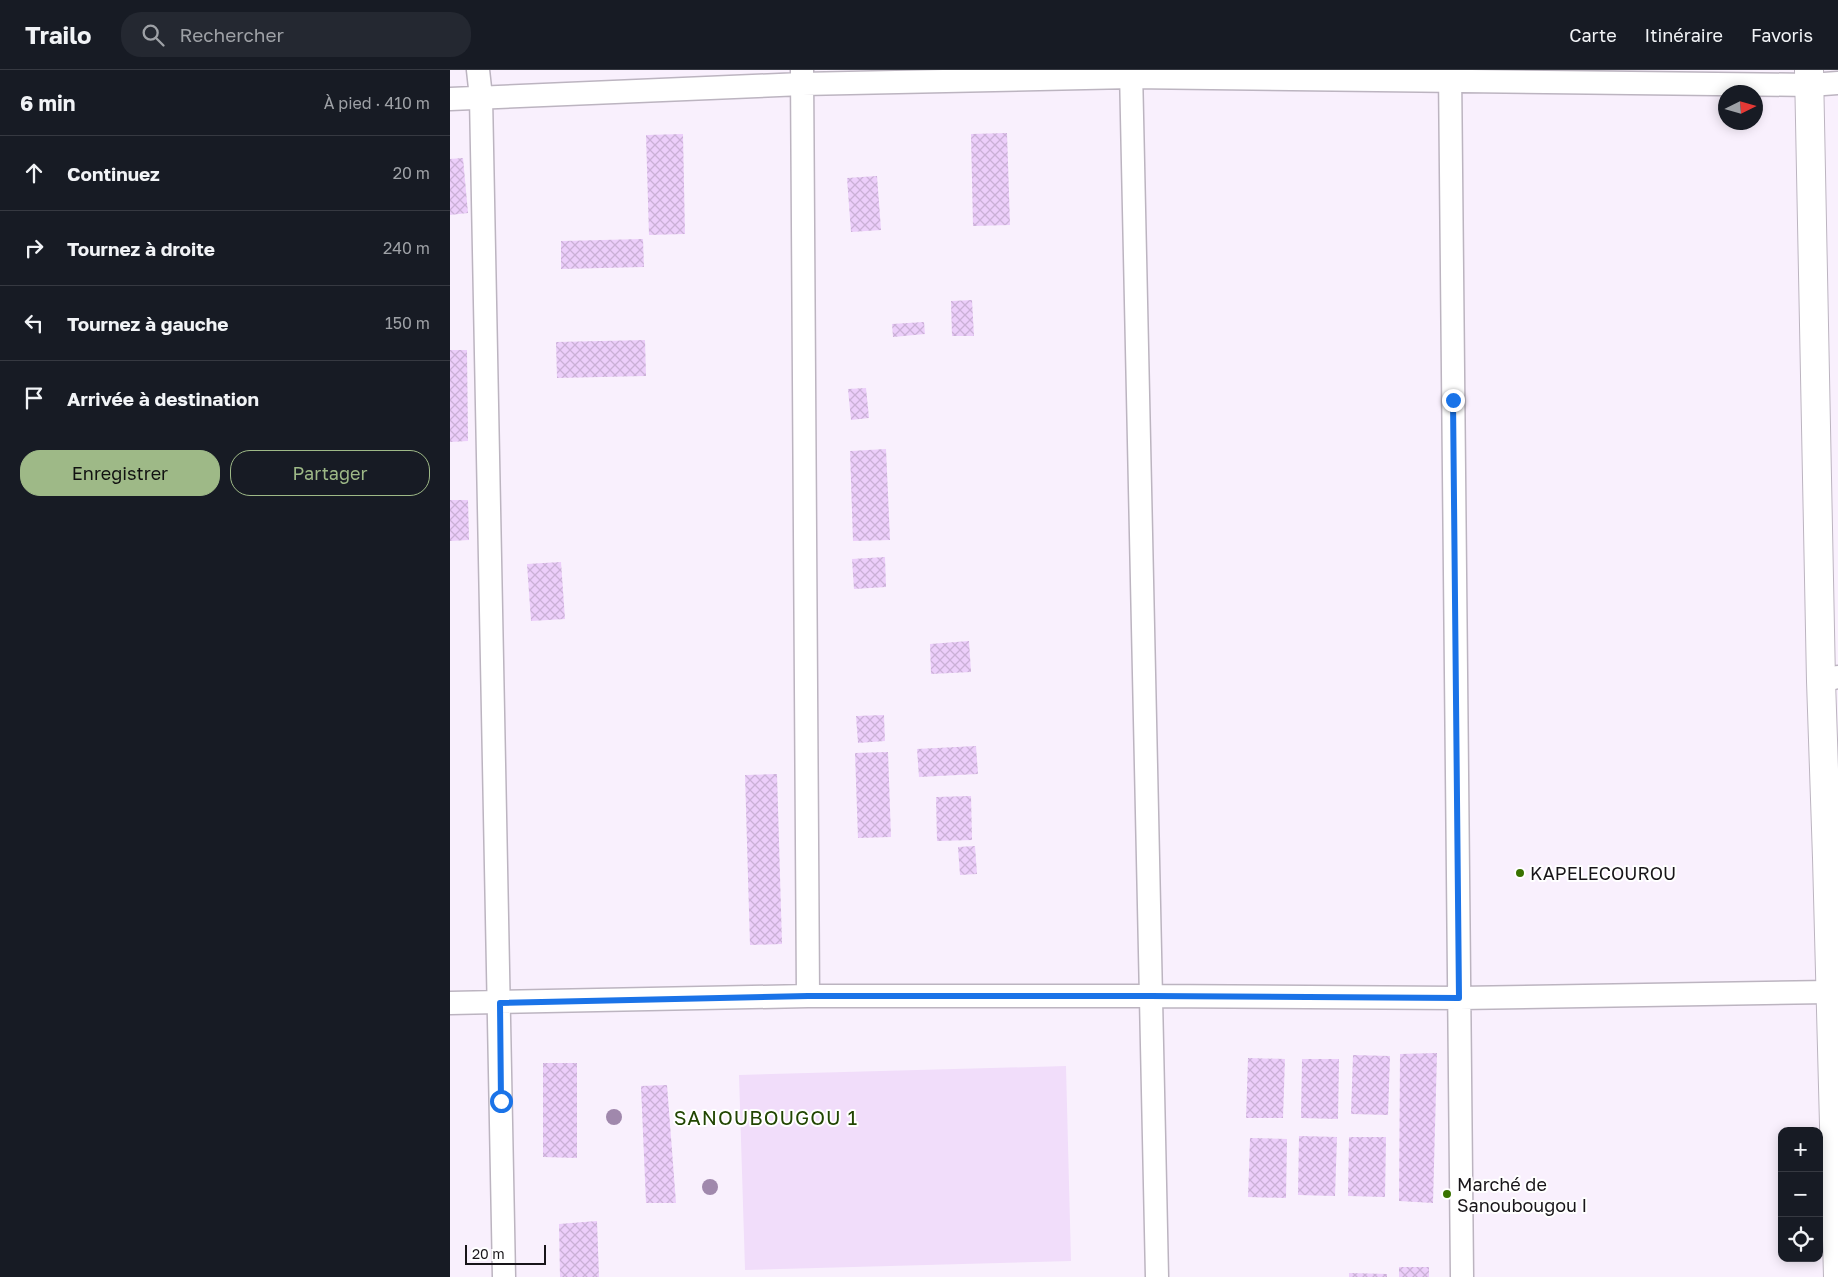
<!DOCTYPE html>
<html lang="fr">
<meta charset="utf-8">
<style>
body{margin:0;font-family:"Golos Text",sans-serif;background:#242831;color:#f1f3f6}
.controls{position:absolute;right:15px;bottom:15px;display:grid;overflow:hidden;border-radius:10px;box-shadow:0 2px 12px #0003}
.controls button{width:45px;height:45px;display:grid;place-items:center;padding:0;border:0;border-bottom:1px solid #363941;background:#171b24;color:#f1f3f6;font:25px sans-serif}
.compass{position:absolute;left:1268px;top:15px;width:45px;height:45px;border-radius:50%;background:#171b24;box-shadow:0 2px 12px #0003;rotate:85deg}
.scale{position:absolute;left:15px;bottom:12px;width:81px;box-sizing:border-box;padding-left:5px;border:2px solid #181519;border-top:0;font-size:14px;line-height:18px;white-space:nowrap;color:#181519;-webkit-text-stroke:4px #fff;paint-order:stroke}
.stop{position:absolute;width:15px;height:15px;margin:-11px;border:4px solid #1a73e8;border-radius:50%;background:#fff}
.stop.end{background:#1a73e8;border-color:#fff;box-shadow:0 1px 5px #0008}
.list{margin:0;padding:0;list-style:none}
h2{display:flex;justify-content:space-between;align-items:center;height:65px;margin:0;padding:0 20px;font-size:21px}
h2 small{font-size:16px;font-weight:400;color:#9ea1a6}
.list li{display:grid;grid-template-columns:32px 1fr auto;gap:15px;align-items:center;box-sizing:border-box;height:75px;padding:0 20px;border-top:1px solid #363941}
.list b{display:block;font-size:19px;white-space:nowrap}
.list em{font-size:16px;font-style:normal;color:#9ea1a6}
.actions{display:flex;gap:10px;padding:15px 20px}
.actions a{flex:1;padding:11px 0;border:1px solid #9eb987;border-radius:20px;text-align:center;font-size:18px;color:#9eb987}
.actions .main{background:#9eb987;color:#111}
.icon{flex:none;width:28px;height:28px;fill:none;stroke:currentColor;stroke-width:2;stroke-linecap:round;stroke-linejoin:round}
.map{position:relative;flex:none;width:1388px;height:1207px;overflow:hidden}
header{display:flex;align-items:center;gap:30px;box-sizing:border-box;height:70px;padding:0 25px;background:#171b24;border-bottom:1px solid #363941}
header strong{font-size:24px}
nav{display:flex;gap:28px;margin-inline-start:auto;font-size:18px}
.search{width:350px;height:45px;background:#242831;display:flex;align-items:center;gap:12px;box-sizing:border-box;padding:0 18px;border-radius:20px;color:#9ea1a6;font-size:19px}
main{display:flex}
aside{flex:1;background:#171b24}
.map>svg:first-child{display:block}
.grass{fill:#f1ddfa}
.building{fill:url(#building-cross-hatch)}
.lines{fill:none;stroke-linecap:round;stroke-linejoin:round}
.street-casing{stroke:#bcb4c0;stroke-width:25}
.highway-casing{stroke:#bcb4c0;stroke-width:30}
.street{stroke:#fff;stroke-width:22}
.highway{stroke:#fff;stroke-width:28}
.tree{fill:#a088ac}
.route{stroke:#1a73e8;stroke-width:6}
.poi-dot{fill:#397200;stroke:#fff;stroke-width:2}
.labels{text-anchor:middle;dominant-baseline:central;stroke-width:4;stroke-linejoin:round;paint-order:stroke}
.poi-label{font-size:18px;fill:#181519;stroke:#fff;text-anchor:start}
.quarter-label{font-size:20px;letter-spacing:1px;fill:#214502;stroke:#fff}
</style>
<header>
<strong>Trailo</strong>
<div class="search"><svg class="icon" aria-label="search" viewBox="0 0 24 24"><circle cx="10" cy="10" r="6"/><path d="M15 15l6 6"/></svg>Rechercher</div>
<nav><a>Carte</a><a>Itinéraire</a><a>Favoris</a></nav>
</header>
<main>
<aside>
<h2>6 min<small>À pied · 410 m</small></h2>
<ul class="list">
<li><svg class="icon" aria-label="ahead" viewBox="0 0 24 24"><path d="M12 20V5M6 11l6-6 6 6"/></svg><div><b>Continuez</b></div><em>20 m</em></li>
<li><svg class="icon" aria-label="right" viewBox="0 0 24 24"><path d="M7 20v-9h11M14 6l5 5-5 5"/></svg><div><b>Tournez à droite</b></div><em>240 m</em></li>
<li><svg class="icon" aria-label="left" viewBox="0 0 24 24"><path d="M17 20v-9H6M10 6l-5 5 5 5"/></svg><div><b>Tournez à gauche</b></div><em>150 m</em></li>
<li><svg class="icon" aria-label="arrive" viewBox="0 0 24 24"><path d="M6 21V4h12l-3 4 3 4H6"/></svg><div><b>Arrivée à destination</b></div></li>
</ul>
<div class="actions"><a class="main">Enregistrer</a><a>Partager</a></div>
</aside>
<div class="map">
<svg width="1388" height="1207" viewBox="0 0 1388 1207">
<defs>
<pattern id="building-cross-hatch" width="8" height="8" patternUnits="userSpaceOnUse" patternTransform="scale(1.25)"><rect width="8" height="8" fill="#eccefa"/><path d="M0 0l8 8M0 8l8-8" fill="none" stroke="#cab0d6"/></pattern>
</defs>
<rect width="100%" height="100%" fill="#f9f0fd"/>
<!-- grass -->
<path class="grass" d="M616,996l5,195 -326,9 -6,-195z"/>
<!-- building -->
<path class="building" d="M557,63l3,92 -37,1 -2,-92z
M233,64l2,100 -36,1 -3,-100z
M13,88l5,55 -18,2v-56z
M427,106l4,54 -30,2 -4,-54z
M193,169l1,28 -83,2v-28z
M522,230l2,36h-22l-1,-35z
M474,252l1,12 -32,3 -1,-13z
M195,270l1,36 -89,2 -1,-36z
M0,280h17l1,91 -18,1z
M416,318l3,30 -18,2 -3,-31z
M436,379l4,91 -37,1 -3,-90z
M0,430h18l1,40 -19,1z
M435,487l1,30 -32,2 -2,-30z
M111,492l4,57 -34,2 -4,-57z
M519,571l2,31 -40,2 -1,-30z
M434,645l1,26 -27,2 -2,-27z
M526,676l2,28 -59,3 -2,-28z
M438,682l3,85 -33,1 -3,-85z
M327,704l5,170 -32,1 -5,-170z
M521,726l1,44 -35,1 -1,-44z
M525,776l2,28 -17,1 -2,-28z
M987,983l-4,150 -34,-2 1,-147z
M903,985l37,1 -2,59 -37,-1z
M798,988l37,1 -2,59h-37z
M852,989h37l-1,60 -37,-1z
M93,993h34v95l-34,-1z
M217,1015l9,118h-30l-5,-117z
M849,1066l38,1 -2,59 -37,-1z
M899,1067h37l-1,60 -37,-1z
M800,1068l37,1 -1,59 -38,-1z
M147,1151l2,56h-39l-1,-53z
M949,1197h30v10h-30z
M899,1203l38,1v3h-38z"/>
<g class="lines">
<!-- street casing -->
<g class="street-casing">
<path id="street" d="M28,0l3,27 23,1180
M352,0l6,926
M681,0l26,1207
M1000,0l12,1207
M0,29l352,-15 329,-7 679,8 28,-2
M1371,611l17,-4
M0,933l358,-7h342l309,2 370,-6"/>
</g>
<!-- highway casing -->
<g class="highway-casing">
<path id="highway" d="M1359,0l12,611 6,177 11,419"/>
</g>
<!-- street -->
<use href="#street" class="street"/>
<!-- highway -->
<use href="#highway" class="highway"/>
</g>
<!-- trees -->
<g class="tree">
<circle cx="164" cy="1047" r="8"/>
<circle cx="260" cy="1117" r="8"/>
</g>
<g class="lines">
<!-- route -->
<path class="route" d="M51,1031l-1,-98 308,-7h342l309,2 -6,-598"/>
</g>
<!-- markers -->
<g class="poi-dot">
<circle cx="1070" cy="803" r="5"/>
<circle cx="997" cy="1124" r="5"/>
</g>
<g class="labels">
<!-- poi labels -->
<g class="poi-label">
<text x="1080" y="803">KAPELECOUROU</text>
<text x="1007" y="1114">Marché de<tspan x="1007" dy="21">Sanoubougou I</tspan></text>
</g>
<!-- quarter labels -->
<g class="quarter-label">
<text x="316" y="1047">SANOUBOUGOU 1</text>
</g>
</g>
</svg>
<div class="controls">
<button>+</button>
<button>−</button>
<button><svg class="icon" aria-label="locate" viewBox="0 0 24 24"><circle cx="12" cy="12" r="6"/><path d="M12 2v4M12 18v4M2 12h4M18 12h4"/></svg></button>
</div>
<svg class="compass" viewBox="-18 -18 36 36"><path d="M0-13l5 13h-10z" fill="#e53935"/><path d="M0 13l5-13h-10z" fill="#9ea1a6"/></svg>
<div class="scale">20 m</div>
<div class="stop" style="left:51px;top:1031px"></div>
<div class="stop end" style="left:1003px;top:330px"></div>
</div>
</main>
